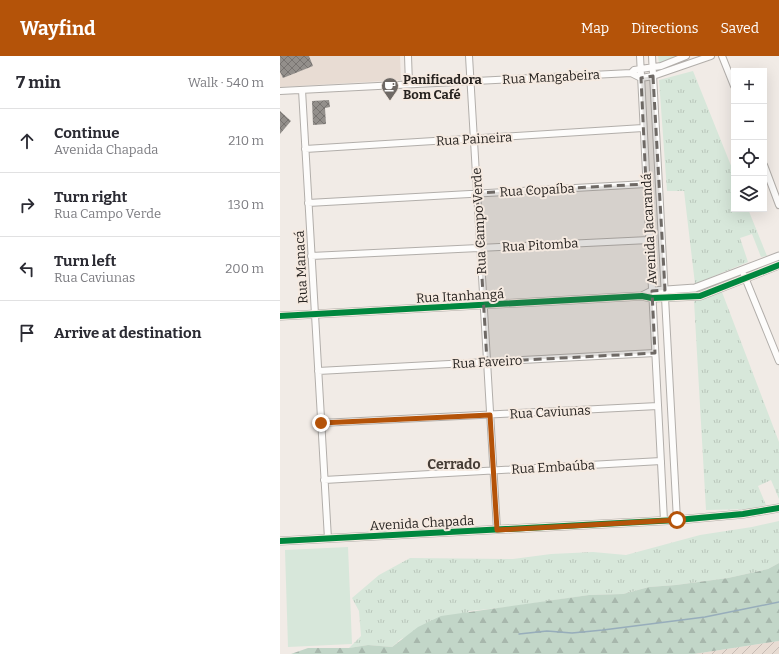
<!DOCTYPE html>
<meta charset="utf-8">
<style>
body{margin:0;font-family:Bitter,serif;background:#f2f2f3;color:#2b2b33}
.controls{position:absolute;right:12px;top:12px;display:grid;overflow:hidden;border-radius:0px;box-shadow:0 4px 16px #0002}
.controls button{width:36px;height:36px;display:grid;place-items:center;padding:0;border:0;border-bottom:1px solid #e1e1e2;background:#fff;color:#2b2b33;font:20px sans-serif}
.stop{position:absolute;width:12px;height:12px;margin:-9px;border:3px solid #b45309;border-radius:50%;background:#fff}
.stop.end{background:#b45309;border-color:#fff;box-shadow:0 1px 4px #0008}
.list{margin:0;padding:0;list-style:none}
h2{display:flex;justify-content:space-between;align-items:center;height:52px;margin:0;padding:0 16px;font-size:17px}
h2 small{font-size:13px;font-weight:400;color:#7c7c81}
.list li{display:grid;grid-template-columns:26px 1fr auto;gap:12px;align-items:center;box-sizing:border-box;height:64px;padding:0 16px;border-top:1px solid #e1e1e2}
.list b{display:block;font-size:15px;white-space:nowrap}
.list p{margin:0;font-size:13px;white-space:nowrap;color:#7c7c81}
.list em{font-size:13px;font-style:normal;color:#7c7c81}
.icon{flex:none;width:22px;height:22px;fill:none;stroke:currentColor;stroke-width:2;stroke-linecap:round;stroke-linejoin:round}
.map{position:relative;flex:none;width:499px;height:598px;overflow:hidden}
header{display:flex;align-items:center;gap:24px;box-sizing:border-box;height:56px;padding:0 20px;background:#b45309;color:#fff}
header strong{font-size:19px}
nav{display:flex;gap:22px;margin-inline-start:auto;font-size:14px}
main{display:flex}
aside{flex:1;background:#fff}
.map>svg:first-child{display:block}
.industrial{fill:url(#industrial-furrows)}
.built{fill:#e8dcd3}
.grass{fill:url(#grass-tufts)}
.forest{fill:url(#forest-firs)}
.pitch{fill:#d7e7da}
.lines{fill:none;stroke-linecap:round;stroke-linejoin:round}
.stream{stroke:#97adbb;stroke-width:1.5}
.building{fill:url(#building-cross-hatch)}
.minor-casing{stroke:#b2aeaa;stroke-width:8}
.tertiary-casing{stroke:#b2aeaa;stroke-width:9}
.minor{stroke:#fdfcfb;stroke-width:6}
.tertiary{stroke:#fdfcfb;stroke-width:7}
.cycleway-casing{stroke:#f5eae1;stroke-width:8}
.cycleway{stroke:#00873e;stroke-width:6}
.route{stroke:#b45309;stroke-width:5}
.marked{fill:#6e6965;fill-opacity:0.2;stroke:#6e6965;stroke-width:3;stroke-dasharray:8 5;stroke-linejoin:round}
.labels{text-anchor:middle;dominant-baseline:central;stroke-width:4;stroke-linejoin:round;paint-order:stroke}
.street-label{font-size:13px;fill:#272320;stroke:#f5eae1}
.poi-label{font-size:13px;font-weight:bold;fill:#272320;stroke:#f5eae1;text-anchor:start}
.neighbourhood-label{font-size:14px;font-weight:bold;fill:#463d36;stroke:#f5eae1}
</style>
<header>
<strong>Wayfind</strong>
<nav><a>Map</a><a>Directions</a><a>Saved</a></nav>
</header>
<main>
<aside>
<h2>7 min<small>Walk · 540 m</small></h2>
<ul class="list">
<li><svg class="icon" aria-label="ahead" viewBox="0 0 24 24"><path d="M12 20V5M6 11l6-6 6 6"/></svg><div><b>Continue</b><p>Avenida Chapada</p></div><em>210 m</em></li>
<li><svg class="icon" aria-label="right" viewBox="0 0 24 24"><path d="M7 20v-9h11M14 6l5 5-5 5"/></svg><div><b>Turn right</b><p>Rua Campo Verde</p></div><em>130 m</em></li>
<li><svg class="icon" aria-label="left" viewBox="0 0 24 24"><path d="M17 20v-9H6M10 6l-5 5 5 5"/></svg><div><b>Turn left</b><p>Rua Caviunas</p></div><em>200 m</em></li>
<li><svg class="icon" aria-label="arrive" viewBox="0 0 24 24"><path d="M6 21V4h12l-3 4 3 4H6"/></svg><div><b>Arrive at destination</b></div></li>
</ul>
</aside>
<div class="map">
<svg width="499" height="598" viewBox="0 0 499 598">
<defs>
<pattern id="industrial-furrows" width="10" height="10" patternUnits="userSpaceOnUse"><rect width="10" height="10" fill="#e8dcd3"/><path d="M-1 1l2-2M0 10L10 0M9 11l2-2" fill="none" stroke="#c7bcb5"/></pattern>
<pattern id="grass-tufts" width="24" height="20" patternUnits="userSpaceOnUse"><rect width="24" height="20" fill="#d7e7da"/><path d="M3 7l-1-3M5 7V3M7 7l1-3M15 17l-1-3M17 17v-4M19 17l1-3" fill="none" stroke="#b9c6bb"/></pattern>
<pattern id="forest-firs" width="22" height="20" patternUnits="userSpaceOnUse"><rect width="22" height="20" fill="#c2d6c8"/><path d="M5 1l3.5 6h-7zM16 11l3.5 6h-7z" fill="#a7b7ac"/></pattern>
<pattern id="building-cross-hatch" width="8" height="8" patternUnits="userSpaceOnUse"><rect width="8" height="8" fill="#938f8b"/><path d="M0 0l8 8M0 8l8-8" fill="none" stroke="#787471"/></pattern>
</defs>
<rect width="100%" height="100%" fill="#f1ebe6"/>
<!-- industrial -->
<path class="industrial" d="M499,585v13h-85z"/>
<!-- built -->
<path class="built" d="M0,0h120l1,24 -121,7z"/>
<!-- grass -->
<path class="grass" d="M378,0h20l-19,7z
M413,15l41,102v36h14l19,47 -6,1 -9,-23 -12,4 8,24 -53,22 -11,-93h-17l-8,-111z
M442,236l57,150v57l-8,-19 -13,6 8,19 -17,4 -43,1 -12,-209z
M499,465v42l-11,6 -40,9 -52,7 -27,2 -26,7 -34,1 -81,12 -38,4 -69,28 -9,8 -24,-2 -19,3 12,-12 -2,-25 -7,-13 27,-23 31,-17 103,1 38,-5 42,-2 33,3 74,-20 52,-8z"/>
<!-- forest -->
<path class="forest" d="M499,507v78l-85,13h-403l17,-6h41l19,-3 24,2 26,-20 23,-11 148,-21 34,-1 26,-7 27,-2 52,-7 40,-9z"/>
<!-- pitch -->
<path class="pitch" d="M68,491l4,97 -64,3 -3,-97z"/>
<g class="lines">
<!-- stream -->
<path class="stream" d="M239,578l28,-3 25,2 31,-3 102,-13 74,-15"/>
</g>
<!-- building -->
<path class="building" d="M0,0h29l4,10 -30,12 -3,-6z
M49,44l1,7 -5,1 1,16 -13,1 -1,-24z
M0,55l11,10 -11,13z"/>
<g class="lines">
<!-- minor casing -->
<g class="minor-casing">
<path id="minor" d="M128,0l1,28
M189,0l28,474
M360,0l24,465
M372,0l25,464
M442,0l12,30
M351,17l10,5 12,-2 58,-20
M22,34l26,449
M0,35l351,-18 3,-3 27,-4 25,-10
M25,93l338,-21
M484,109l15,40
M28,147l338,-19
M31,200l338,-16
M464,219l35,86
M38,315l337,-18
M41,367l337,-17
M44,424l337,-19"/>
</g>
<!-- tertiary casing -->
<g class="tertiary-casing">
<path id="tertiary" d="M362,240l10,-5 43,-3 84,-32
M0,260l362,-20 10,2 48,-2 79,-31
M0,485l397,-21 66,-6 36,-6"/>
</g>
<!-- minor -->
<use href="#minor" class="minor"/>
<!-- tertiary -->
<use href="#tertiary" class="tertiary"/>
<!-- cycleway casing -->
<g class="cycleway-casing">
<path id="cycleway" d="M0,260l362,-20 10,2 48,-2 79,-31
M0,485l397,-21 66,-6 36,-6"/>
</g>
<!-- cycleway -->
<use href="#cycleway" class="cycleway"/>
</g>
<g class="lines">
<!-- route -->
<path class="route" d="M41,367l169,-8 7,115 180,-10"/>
</g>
<!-- marked area -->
<path class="marked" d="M373,20l12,214 -13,1 3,62 -168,9 -10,-169 169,-9 -5,-106z"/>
<!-- icons -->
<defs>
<g id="cafe-pin" transform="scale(0.9)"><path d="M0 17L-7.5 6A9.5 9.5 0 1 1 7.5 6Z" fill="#6e6965" stroke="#f5eae1"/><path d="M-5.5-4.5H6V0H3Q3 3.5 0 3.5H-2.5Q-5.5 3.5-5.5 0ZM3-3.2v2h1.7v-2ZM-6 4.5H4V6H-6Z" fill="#fff"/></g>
</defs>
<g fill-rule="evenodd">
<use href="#cafe-pin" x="110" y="30"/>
</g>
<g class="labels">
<!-- street labels -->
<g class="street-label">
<text transform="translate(271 21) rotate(-3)">Rua Mangabeira</text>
<text transform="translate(194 83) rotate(-3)">Rua Paineira</text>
<text transform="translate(257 134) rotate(-3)">Rua Copaíba</text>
<text transform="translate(199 165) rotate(-93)">Rua Campo Verde</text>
<text transform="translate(369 173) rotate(-93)">Avenida Jacarandá</text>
<text transform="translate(260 189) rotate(-3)">Rua Pitomba</text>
<text transform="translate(21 211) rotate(-93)">Rua Manacá</text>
<text transform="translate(180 240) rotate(-3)">Rua Itanhangá</text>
<text transform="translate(207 306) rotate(-3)">Rua Faveiro</text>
<text transform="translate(270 356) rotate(-3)">Rua Caviunas</text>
<text transform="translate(273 411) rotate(-3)">Rua Embaúba</text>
<text transform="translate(142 467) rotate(-3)">Avenida Chapada</text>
</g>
<!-- poi labels -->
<g class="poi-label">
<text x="123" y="23">Panificadora<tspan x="123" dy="15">Bom Café</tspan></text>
</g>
<!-- neighbourhood labels -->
<g class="neighbourhood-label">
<text x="174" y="408">Cerrado</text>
</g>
</g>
</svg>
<div class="controls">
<button>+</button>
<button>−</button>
<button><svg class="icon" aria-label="locate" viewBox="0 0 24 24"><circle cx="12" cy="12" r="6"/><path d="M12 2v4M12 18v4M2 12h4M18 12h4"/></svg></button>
<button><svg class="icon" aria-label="layers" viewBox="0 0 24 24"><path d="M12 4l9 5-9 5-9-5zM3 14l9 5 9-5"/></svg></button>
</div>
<div class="stop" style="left:397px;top:464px"></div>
<div class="stop end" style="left:41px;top:367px"></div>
</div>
</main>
